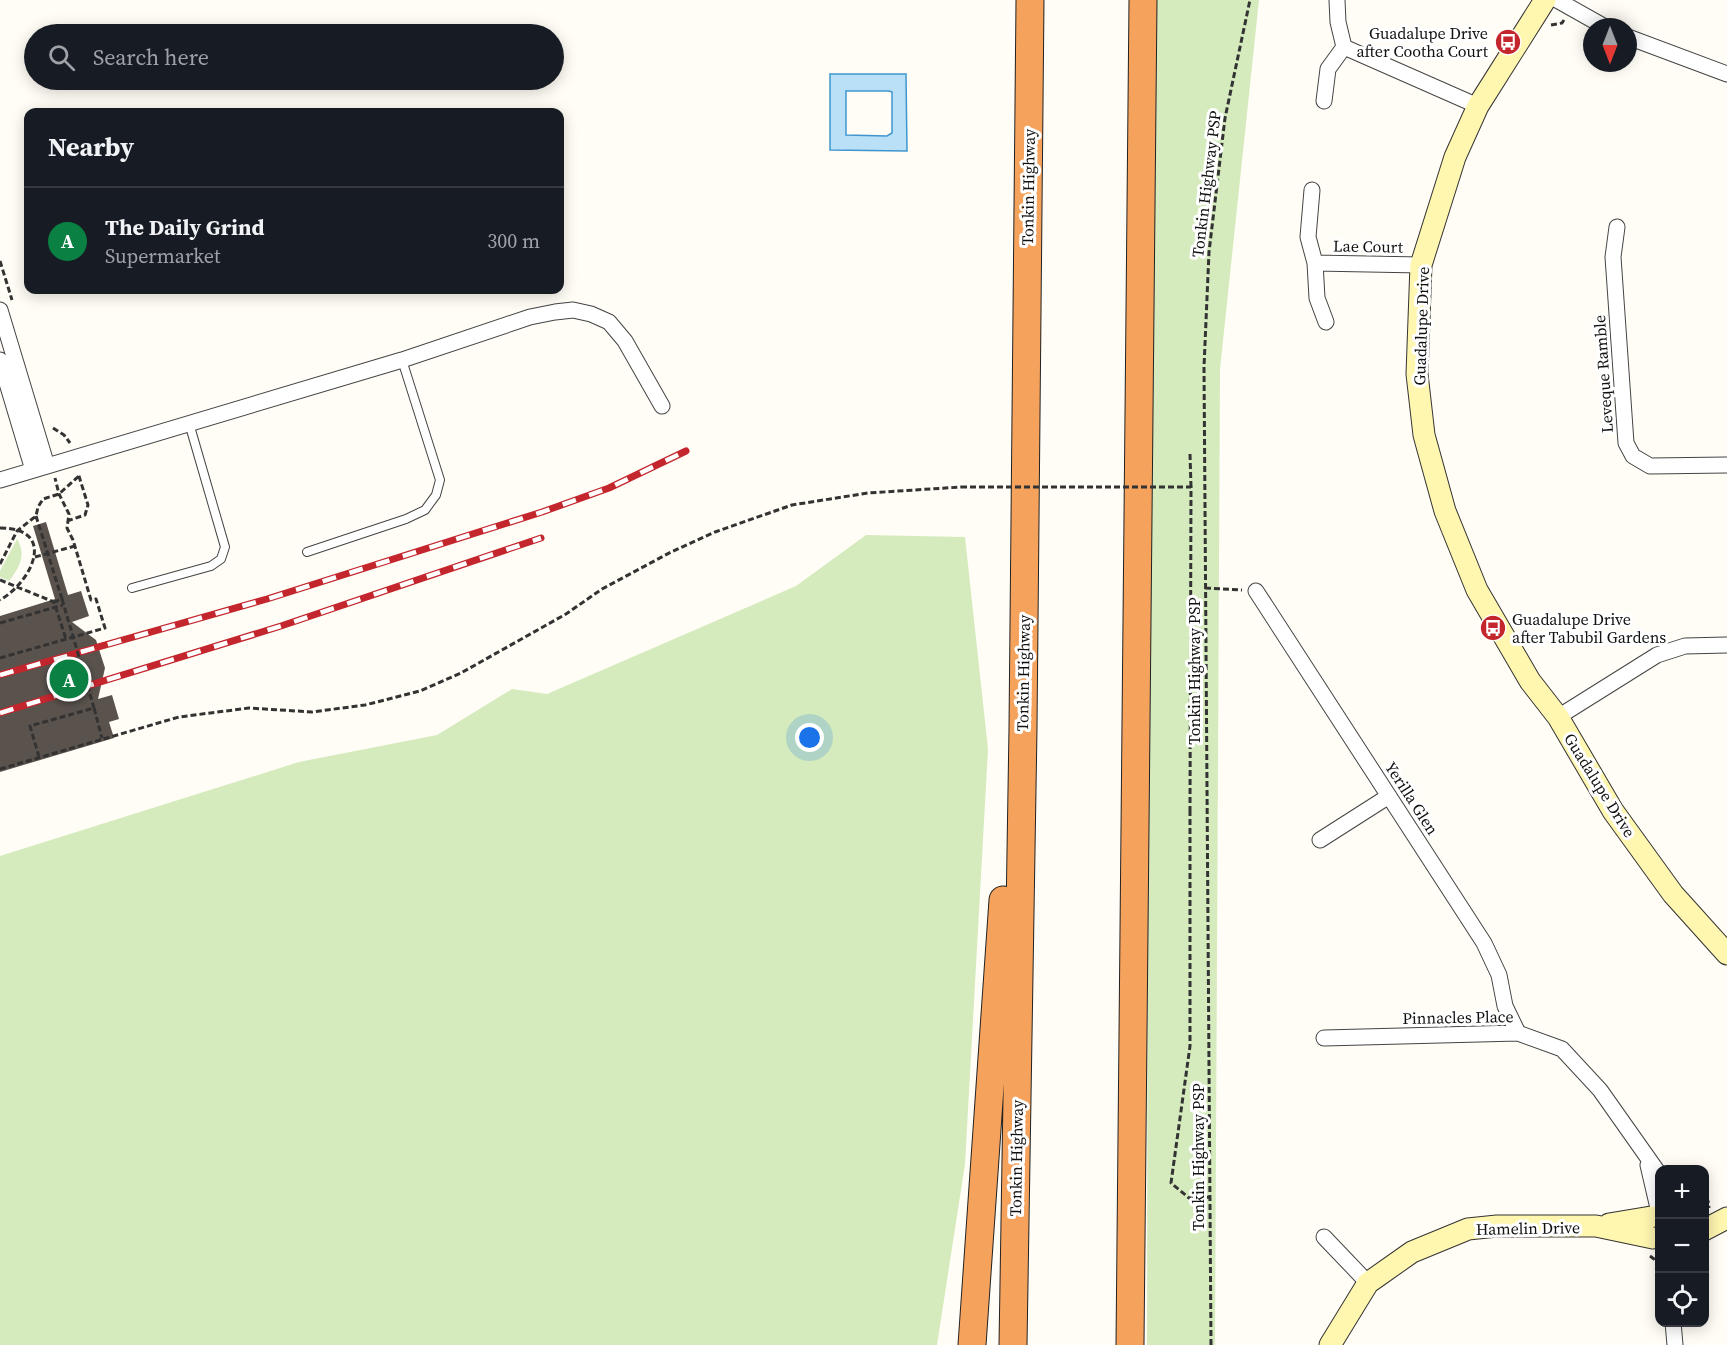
<!DOCTYPE html>
<meta charset="utf-8">
<style>
body{margin:0;font-family:"Source Serif 4",serif;background:#242831;color:#f1f3f6}
.controls{position:absolute;right:18px;bottom:18px;display:grid;overflow:hidden;border-radius:12px;box-shadow:0 3px 15px #0003}
.controls button{width:54px;height:54px;display:grid;place-items:center;padding:0;border:0;border-bottom:2px solid #363941;background:#171b24;color:#f1f3f6;font:30px sans-serif}
.compass{position:absolute;left:1583px;top:18px;width:54px;height:54px;border-radius:50%;background:#171b24;box-shadow:0 3px 15px #0003;rotate:180deg}
.you{position:absolute;left:810px;top:738px;width:21px;height:21px;margin:-15px;border:4px solid #fff;border-radius:50%;background:#1a73e8;box-shadow:0 0 0 9px #1a73e833}
.badge{display:grid;place-items:center;width:39px;height:39px;border-radius:50%;background:#0b8043;color:#fff;font-size:20px;font-weight:700}
.pin{position:absolute;translate:-50% -50%;border:3px solid #fff;box-shadow:0 2px 6px #0006}
.list{margin:0;padding:0;list-style:none}
h2{display:flex;justify-content:space-between;align-items:center;height:78px;margin:0;padding:0 24px;font-size:26px}
h2 small{font-size:20px;font-weight:400;color:#9ea1a6}
.list li{display:grid;grid-template-columns:39px 1fr auto;gap:18px;align-items:center;box-sizing:border-box;height:108px;padding:0 24px;border-top:2px solid #363941}
.list b{display:block;font-size:22px;white-space:nowrap}
.list p{margin:0;font-size:20px;white-space:nowrap;color:#9ea1a6}
.list em{font-size:20px;font-style:normal;color:#9ea1a6}
.icon{flex:none;width:33px;height:33px;fill:none;stroke:currentColor;stroke-width:2;stroke-linecap:round;stroke-linejoin:round}
.map{position:relative;flex:none;width:1727px;height:1345px;overflow:hidden}
.search{position:absolute;background:#171b24;box-shadow:0 3px 15px #0003;left:24px;top:24px;width:540px;height:66px;display:flex;align-items:center;gap:15px;box-sizing:border-box;padding:0 21px;border-radius:33px;color:#9ea1a6;font-size:22px}
.panel{position:absolute;background:#171b24;box-shadow:0 3px 15px #0003;left:24px;top:108px;width:540px;height:186px;border-radius:12px}
.map>svg:first-child{display:block}
.green{fill:#d5ebbd}
.water{fill:#b9e0f7;stroke:#3f96cf;stroke-width:1.5;fill-rule:evenodd}
.building{fill:#5a524d}
.lines{fill:none;stroke-linecap:round;stroke-linejoin:round}
.lane-casing{stroke:#444;stroke-width:10}
.street-casing{stroke:#444;stroke-width:17}
.secondary-casing{stroke:#333;stroke-width:23}
.highway-casing{stroke:#222;stroke-width:29}
.path{stroke:#333;stroke-width:3;stroke-dasharray:6 3;stroke-linecap:butt}
.lane{stroke:#fff;stroke-width:8}
.street{stroke:#fff;stroke-width:15}
.secondary{stroke:#fff6b0;stroke-width:21}
.highway{stroke:#f5a25d;stroke-width:27}
.rail-casing{stroke:#c4262e;stroke-width:7}
.rail{stroke:#fff;stroke-width:4.5;stroke-dasharray:14;stroke-linecap:butt}
.path-bridge{stroke:#333;stroke-width:3;stroke-dasharray:6 3;stroke-linecap:butt}
.labels{text-anchor:middle;dominant-baseline:central;stroke-width:6;stroke-linejoin:round;paint-order:stroke}
.poi-label{font-size:16px;fill:#111;stroke:#fff;text-anchor:end}
.street-label{font-size:16px;fill:#111;stroke:#fff}
</style>
<div class="map">
<svg width="1727" height="1345" viewBox="0 0 1727 1345">
<rect width="100%" height="100%" fill="#fffdf5"/>
<!-- green -->
<path class="green" d="M1149,0h110l-39,369 -5,976h-68z
M866,535l99,2 23,212 -23,415 -28,181h-937v-489l299,-94 138,-27 75,-46 35,5 249,-108z
M17,539c10,16 2,29 -8,42l-9,-4v-6z"/>
<!-- water -->
<path class="water" d="M830,74h76l1,77 -77,-1zM846,91h43l3,1v41l-5,3 -41,-1z"/>
<!-- building -->
<path class="building" d="M46,522l22,73 13,-4 8,25 -17,6 24,18 9,28 -7,31 14,-4 7,24 -10,3 5,16 -114,34v-156l55,-17 -22,-73z"/>
<g class="lines">
<!-- lane casing -->
<g class="lane-casing">
<path id="lane" d="M307,552l99,-33 19,-9 11,-15 4,-15 -38,-120
M132,588l79,-22 10,-7 4,-12 -36,-124"/>
</g>
<!-- street casing -->
<g class="street-casing">
<path id="street" d="M1557,0l48,27
M1628,37l99,37
M1344,47l134,59
M1324,101l4,-32 16,-22 -6,-25 -1,-22
M1312,190l-4,47 7,26 2,35 9,24
M1617,227l-4,30 13,186 7,13 17,10 77,-1
M1315,263l106,2
M0,310l47,156
M0,360l33,110
M0,480l402,-120 128,-43 25,-5 18,-2 18,4 18,8 16,19 37,65
M1256,591l228,352 15,32 6,31 13,27
M1558,717l99,-62 28,-9 42,-1
M1320,840l69,-44
M1324,1038l194,-5 44,16 38,41 60,85
M1648,1165l10,43
M1324,1237l44,46
M1673,1322l2,23"/>
</g>
<!-- secondary casing -->
<g class="secondary-casing">
<path id="secondary" d="M1545,0l-67,106 -23,51 -34,108 -4,109 7,61 21,76 32,79 53,91 28,36 55,94 60,83 54,60
M1609,1224l42,-7
M1704,1230l23,-12
M1330,1345l38,-62 44,-31 56,-23 29,-3h99l57,12"/>
</g>
<!-- highway casing -->
<g class="highway-casing">
<path id="highway" d="M972,1345l31,-445
M1013,1345l10,-617 7,-728
M1130,1345l13,-1345"/>
</g>
<!-- path -->
<path class="path" d="M1551,25l11,-2 2,-3
M0,261l12,39
M53,428l11,7 6,8
M1190,454l1,33
M36,516l26,83 -8,3
M67,521l18,-6 3,-10 -10,-32
M0,528c58,0 32,54 0,72
M35,557l40,-11
M0,564l17,-33 19,-15 2,-9 5,-8 16,-5 20,-18
M0,580l54,22 12,37
M1205,588l37,2
M0,623l63,-18
M0,658l105,-30 -9,-29 -5,1 -18,-60 -6,-12 2,-14 -10,-20 -4,-16
M39,757l-9,-31 64,-18 8,30
M0,769l179,-52 70,-9 63,4 53,-7 55,-14 41,-18 105,-59 36,-25 69,-37 44,-20 77,-27 76,-12 93,-6
M1190,810v236l-19,137 18,15 21,-1
M1704,1201h4l1,7
M1650,1256l4,3 6,9
M1211,1345l-7,-978 5,-115 16,-134 25,-118"/>
<!-- lane -->
<use href="#lane" class="lane"/>
<!-- street -->
<use href="#street" class="street"/>
<!-- secondary -->
<use href="#secondary" class="secondary"/>
<!-- highway -->
<use href="#highway" class="highway"/>
<!-- rail casing -->
<g class="rail-casing">
<path id="rail" d="M0,675l267,-76 275,-87 67,-24 77,-37
M0,713l281,-87 260,-88"/>
</g>
<!-- rail -->
<use href="#rail" class="rail"/>
<!-- path-bridge -->
<path class="path-bridge" d="M961,487h230l-1,323
M62,599l32,109"/>
</g>
<!-- icons -->
<defs>
<g id="bus-disc" transform="scale(1.35)"><circle r="9.5" fill="#c4262e" stroke="#fff"/><path d="M-5-6H5V4H4V6H2V4H-2V6H-4V4H-5ZM-3.5-4V0h7V-4ZM-3.5 1.2v1.5H-2V1.2ZM2 1.2v1.5H3.5V1.2Z" fill="#fff"/></g>
</defs>
<g fill-rule="evenodd">
<use href="#bus-disc" x="1508" y="42"/>
<use href="#bus-disc" x="1493" y="628"/>
</g>
<g class="labels">
<!-- poi labels -->
<g class="poi-label">
<text x="1488" y="33">Guadalupe Drive<tspan x="1488" dy="18">after Cootha Court</tspan></text>
<text x="1512" y="619" text-anchor="start">Guadalupe Drive<tspan x="1512" dy="18">after Tabubil Gardens</tspan></text>
</g>
<!-- street labels -->
<g class="street-label">
<text transform="translate(1206 184) rotate(-83)">Tonkin Highway PSP</text>
<text transform="translate(1028 187) rotate(-89)">Tonkin Highway</text>
<text transform="translate(1368 246) rotate(1)">Lae Court</text>
<text transform="translate(1421 326) rotate(-88)">Guadalupe Drive</text>
<text transform="translate(1603 374) rotate(-94)">Leveque Ramble</text>
<text transform="translate(1194 671) rotate(-90)">Tonkin Highway PSP</text>
<text transform="translate(1023 673) rotate(-89)">Tonkin Highway</text>
<text transform="translate(1600 785) rotate(58)">Guadalupe Drive</text>
<text transform="translate(1412 798) rotate(57)">Yerilla Glen</text>
<text transform="translate(1458 1017) rotate(-1)">Pinnacles Place</text>
<text transform="translate(1198 1157) rotate(-90)">Tonkin Highway PSP</text>
<text transform="translate(1016 1158) rotate(-89)">Tonkin Highway</text>
<text transform="translate(1528 1228) rotate(-1)">Hamelin Drive</text>
</g>
</g>
</svg>
<div class="controls">
<button>+</button>
<button>−</button>
<button><svg class="icon" aria-label="locate" viewBox="0 0 24 24"><circle cx="12" cy="12" r="6"/><path d="M12 2v4M12 18v4M2 12h4M18 12h4"/></svg></button>
</div>
<svg class="compass" viewBox="-18 -18 36 36"><path d="M0-13l5 13h-10z" fill="#e53935"/><path d="M0 13l5-13h-10z" fill="#9ea1a6"/></svg>
<div class="you"></div>
<div class="pin badge" style="left:69px;top:679px">A</div>
<div class="search"><svg class="icon" aria-label="search" viewBox="0 0 24 24"><circle cx="10" cy="10" r="6"/><path d="M15 15l6 6"/></svg>Search here</div>
<section class="panel">
<h2>Nearby<small></small></h2>
<ul class="list">
<li><span class="badge">A</span><div><b>The Daily Grind</b><p>Supermarket</p></div><em>300 m</em></li>
</ul>
</section>
</div>
